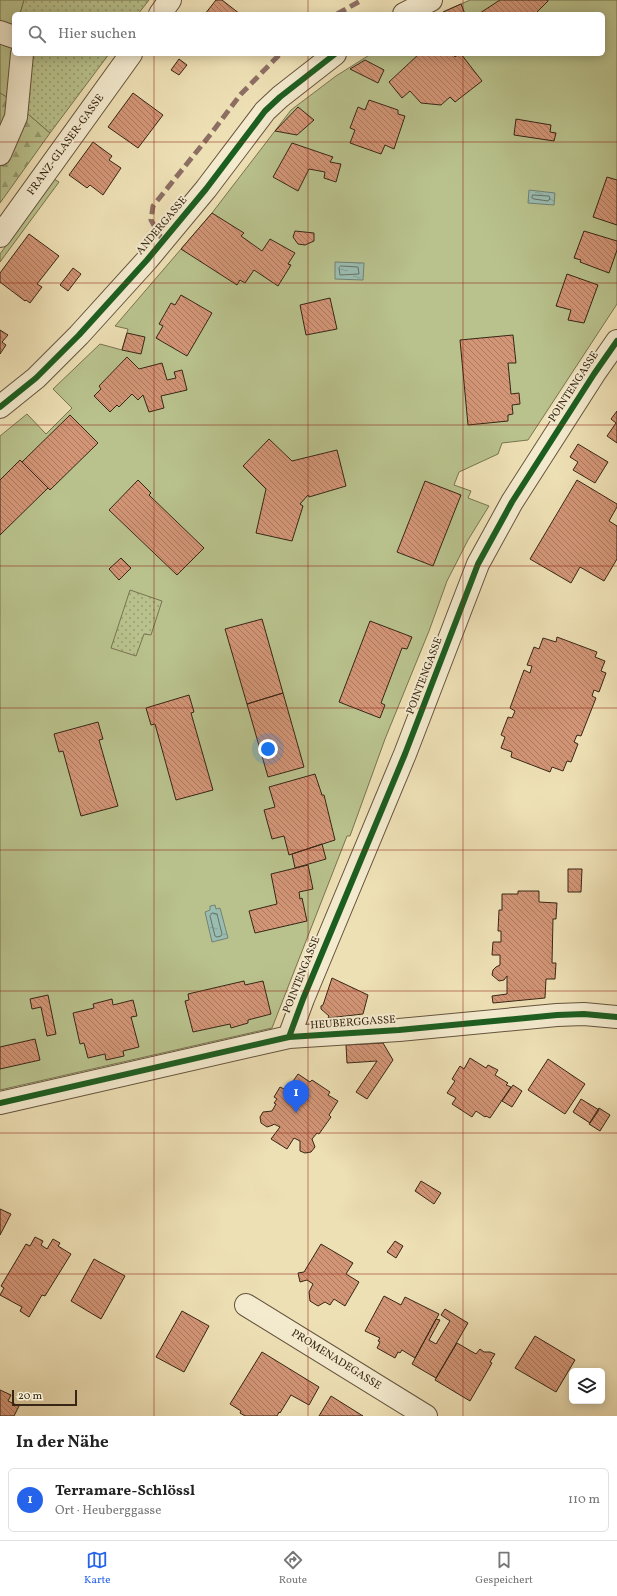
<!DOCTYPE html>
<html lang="de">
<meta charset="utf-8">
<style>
body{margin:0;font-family:Vollkorn,serif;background:#f2f2f2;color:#222}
.controls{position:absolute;right:12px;bottom:12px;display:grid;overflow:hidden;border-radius:6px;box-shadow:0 2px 10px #0003}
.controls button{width:36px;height:36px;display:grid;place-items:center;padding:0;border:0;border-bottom:1px solid #e0e0e0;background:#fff;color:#222;font:20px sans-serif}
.scale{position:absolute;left:12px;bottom:10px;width:65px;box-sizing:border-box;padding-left:4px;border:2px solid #372615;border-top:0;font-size:11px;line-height:14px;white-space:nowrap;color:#372615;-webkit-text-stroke:3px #f4ebcf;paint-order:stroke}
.you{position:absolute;left:268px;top:749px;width:14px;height:14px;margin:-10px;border:3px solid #fff;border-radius:50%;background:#1a73e8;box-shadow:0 0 0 6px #1a73e833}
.badge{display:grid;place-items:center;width:26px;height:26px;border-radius:50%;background:#2563eb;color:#fff;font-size:13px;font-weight:700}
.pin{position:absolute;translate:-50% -33px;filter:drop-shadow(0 1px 2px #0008)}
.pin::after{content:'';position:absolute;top:21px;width:14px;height:12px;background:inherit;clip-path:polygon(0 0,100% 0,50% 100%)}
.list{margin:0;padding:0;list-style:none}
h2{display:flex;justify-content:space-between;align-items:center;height:52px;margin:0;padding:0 16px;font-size:17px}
h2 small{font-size:13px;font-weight:400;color:#767676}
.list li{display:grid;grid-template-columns:26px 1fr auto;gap:12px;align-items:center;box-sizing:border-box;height:64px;margin:0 8px 8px;padding:0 8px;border:1px solid #e0e0e0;border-radius:6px}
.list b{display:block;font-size:15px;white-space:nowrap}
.list p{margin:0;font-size:13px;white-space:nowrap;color:#767676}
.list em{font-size:13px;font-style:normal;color:#767676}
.icon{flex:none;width:22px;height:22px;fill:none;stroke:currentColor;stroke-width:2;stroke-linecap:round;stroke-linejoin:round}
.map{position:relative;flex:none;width:617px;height:1416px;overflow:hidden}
.search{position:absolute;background:#fff;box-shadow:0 2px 10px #0003;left:12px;right:12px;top:12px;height:44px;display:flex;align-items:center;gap:10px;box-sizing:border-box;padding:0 14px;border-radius:6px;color:#767676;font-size:15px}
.sheet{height:124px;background:#fff}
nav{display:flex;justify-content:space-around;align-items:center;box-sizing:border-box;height:56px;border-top:1px solid #e0e0e0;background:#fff;font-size:11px;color:#767676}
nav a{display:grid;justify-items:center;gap:2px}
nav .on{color:#2563eb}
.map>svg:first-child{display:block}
.grass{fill:#b9c28d;stroke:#787451}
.forest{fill:url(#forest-firs);stroke:#787451}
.park{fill:url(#park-dots);stroke:#787451}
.water{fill:url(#water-ripples);stroke:#728173}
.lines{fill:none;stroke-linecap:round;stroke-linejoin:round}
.shore{stroke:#687264;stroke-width:1}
.building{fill:url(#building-back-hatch);stroke:#372615}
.minor-casing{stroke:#65543d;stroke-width:24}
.minor{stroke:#f4ebcf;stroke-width:22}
.quiet{stroke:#8d6e63;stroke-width:5;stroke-dasharray:10 5;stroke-linecap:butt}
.cycleway-casing{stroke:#f4ebcf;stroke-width:8}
.cycleway{stroke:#1b5e20;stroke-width:6}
.grid{fill:none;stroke:#8f2418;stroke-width:1;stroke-opacity:0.55}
.labels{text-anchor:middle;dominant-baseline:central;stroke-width:4;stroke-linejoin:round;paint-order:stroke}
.street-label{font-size:11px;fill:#372615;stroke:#f4ebcf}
</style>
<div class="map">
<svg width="617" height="1416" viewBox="0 0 617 1416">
<defs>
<pattern id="forest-firs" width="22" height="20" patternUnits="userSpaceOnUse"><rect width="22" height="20" fill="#b9c28d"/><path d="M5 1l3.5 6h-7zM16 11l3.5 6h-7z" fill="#979d72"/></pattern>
<pattern id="park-dots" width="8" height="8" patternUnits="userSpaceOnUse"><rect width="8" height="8" fill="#b9c28d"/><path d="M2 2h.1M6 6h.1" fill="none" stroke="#979d72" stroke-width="1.8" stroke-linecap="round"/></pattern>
<pattern id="water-ripples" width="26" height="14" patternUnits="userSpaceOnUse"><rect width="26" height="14" fill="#9abdb2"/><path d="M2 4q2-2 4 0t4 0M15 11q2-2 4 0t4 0" fill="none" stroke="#85a298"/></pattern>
<pattern id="building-back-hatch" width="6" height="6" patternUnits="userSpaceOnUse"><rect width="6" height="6" fill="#d29576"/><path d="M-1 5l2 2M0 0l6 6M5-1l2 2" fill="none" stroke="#ab7960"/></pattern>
</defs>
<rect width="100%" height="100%" fill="#eee0b5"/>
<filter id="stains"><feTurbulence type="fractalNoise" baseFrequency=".005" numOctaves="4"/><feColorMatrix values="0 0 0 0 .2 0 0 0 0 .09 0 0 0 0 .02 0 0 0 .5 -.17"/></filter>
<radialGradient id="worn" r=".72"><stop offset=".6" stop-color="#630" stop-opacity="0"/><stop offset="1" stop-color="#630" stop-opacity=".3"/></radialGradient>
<!-- grass -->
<path class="grass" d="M0,0h24l-4,14h-6l-1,87 -13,-8z
M470,0h147v304l-89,136 -26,3 -4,11 -39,18 -5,13 17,6 -3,7 21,8 -21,34 -21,41 -18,50 -44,108 -35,97h-3l-75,192 -272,62v-654l27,-22 19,20 26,-26 -19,-19 47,-45 22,6 6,-21 -13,-3 97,-113 79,-103 45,-34 35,-22h232v-40h-159l-1,-2z
M54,179l5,3 -59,80v-8z"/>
<!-- forest -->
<path class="forest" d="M0,93l13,8 37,32 -50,70z"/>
<!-- park -->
<path class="park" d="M24,0h125l-11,14h-118z
M16,54h93l-59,79 -37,-32z
M130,590l32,11 -11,34 -7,-1 -8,22 -25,-8z"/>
<!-- water -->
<path class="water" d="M529,190l26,3 -1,12 -26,-2z
M335,262l29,1 -1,17 -28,-1z
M215,905l1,4 4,-1 8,30 -16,4 -7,-30 5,-2v-4z"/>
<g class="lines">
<!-- shore -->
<path class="shore" d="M533,195l16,1 1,3 -2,2 -14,-2 -2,-1z
M341,266l17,1 1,7 -19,1 -1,-7z
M213,913l4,1 5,20 -1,2 -4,1 -2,-1 -5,-20z"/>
</g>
<!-- building -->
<path class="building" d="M216,0h6l18,14h-35z
M500,0h48v1l-13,13h-54l-1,-1z
M461,4l4,10h-21l-1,-2z
M419,54h34l2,3 4,-3h2l21,27 -27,21 -5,-5 -9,8 -20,-2 -11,-12 -8,7 -13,-16z
M179,59l8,6 -8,10 -8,-5z
M365,60l19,10 -6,13 -28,-14z
M133,93l30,22 -25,33 -30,-21z
M369,100l29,10v4l7,2 -11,33 -9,-4 -4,9 -31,-11 5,-13 -5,-2 8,-21 7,3z
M298,107l16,13 -17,15 -22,-4z
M516,119l35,6 -1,7 6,1 -2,8 -40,-6z
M93,142l19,14 -3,4 12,8 -18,27 -13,-10 -3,3 -18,-13z
M292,143l41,14 -3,5 11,2 -5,18 -12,-4 1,-6 -16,-3 -11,22 -25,-14z
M607,177l10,3v45l-24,-8z
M212,213l32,20 -3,3 21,15 8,-12 25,14 -7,11 3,1 -13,21 -24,-16 -9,13 -5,-3 -3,5 -56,-36z
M295,231l19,2v8l-9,4 -7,-1 -5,-7z
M584,231l33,10v9l-8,23 -29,-11 1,-2 -7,-2z
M29,234l30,22 -22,28 5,3 -12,16 -4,-3 -1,1 -25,-19v-9z
M73,268l8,6 -13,17 -8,-6z
M567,274l31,11 -14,38 -16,-3 3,-10 -15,-4z
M181,295l31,18 -25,43 -31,-18 7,-12 -4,-2 12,-21 4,2z
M330,298l7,31 -31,6 -6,-30z
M0,330l8,5 -6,7 4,3 -6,9z
M127,333l18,4 -4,17 -19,-4z
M513,335l3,28h-8l3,31 8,-1 1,11 -8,1 1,9 -5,1v6l-40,4 -8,-85z
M127,357l12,12 23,-6 5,17 9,-2 -2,-6 8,-2 5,20 -26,6 3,12 -15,4 -6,-17 -5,5 -6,-6 -13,13 -2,-2 -7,7 -16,-16 7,-7 -2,-3z
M617,411v32l-10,-7 9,-13 -5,-4z
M70,415l28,28 -48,47 -28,-28z
M269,439l23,22 45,-11 9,36 -37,11 -1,-2 -8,9 3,2 -11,35 -36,-8 10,-44 -23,-23z
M578,444l30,18 -13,21 -22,-13 5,-8 -8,-5z
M20,460l28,28 -48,47v-55z
M138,480l13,13 -2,2 55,53 -27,27 -68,-65z
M577,480l40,24v3l-8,14 8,5v33l-13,22 -24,-14 -9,16 -41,-24z
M425,481l36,14 -28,71 -36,-14z
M121,558l10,10 -12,12 -10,-11z
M262,619l21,74 -36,11 -22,-75z
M370,621l42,16 -5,12 -5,-1 -21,55 4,2 -5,13 -41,-16z
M557,637l40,15 -2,5 10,4 -4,10 5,2 -7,19 -5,-2 -2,6 4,2 -15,38 -4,-1 -3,7 4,2 -7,18 -4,-1 -4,10 -11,-4 -2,5 -39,-15 1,-5 -11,-4 4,-11 -4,-2 7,-18 4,1 3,-7 -5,-3 14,-38 6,3 2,-7 -5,-1 7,-18 5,2 4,-11 13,4z
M283,693l21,74 -36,10 -21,-73z
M189,695l5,17 -3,1 22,77 -37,10 -21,-76 -4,1 -5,-17z
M98,722l5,17 -4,1 19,66 -37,10 -18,-65 -4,1 -5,-18z
M315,774l7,21h2l11,45 -46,15 -5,-19 -12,3 -8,-29 11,-3 -6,-20z
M322,844l4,15 -31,9 -3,-14z
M308,865l5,24 -14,3 1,7 2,-1 5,23 -52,12 -6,-22 28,-7 -6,-30z
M568,869h14l-1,23h-13z
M518,891h21v11l18,1 -1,16h-3l-1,44h4l-1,16h-9l-1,19 -52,5 -1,-7 15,-2v-18l-3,4 -5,1 -7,-6 1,-5 3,-3 4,-2v-10h-8l1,-13h8v-11h-3l1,-21h3v-16h16z
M332,978l36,17 -5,19 -35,4 1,-2 -8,-7v-3l2,-1z
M244,981l1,4 18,-4 8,33 -23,6v3l-17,5 -1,-4 -37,8 -8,-31 4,-1 -1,-6z
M48,995l8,39 -9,2 -6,-29 -9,2 -2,-10z
M112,999l1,6 20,-5 4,16 -6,1 8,30 -16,4 1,5 -18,4 -1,-6 -17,4 -4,-15 -4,1 -7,-31 21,-5 -1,-4z
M35,1039l5,21 -40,9v-22z
M383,1043l10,17 -26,39 -11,-7 21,-31 -30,2 -1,-18z
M470,1058l16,10 2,-3 10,5 -3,5 13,8 -2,2 5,2 -21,31 -4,-2 -1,1 -9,-6 -4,6 -20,-13 4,-6 -9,-5 8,-12 -3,-2 8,-13 4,3z
M548,1059l37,25 -20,30 -37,-24z
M298,1074l12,8 2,-2 18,12 -2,3 10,6 -9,14 2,2 -12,17 -2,-1 -5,6 3,8 -4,5 -6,1 -5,-2v-10l-6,-3 -7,11 -16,-10 9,-12 -6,-3 -1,1 -6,2 -6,-4 -1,-6 3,-5 9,-1 4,-7 -2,-1 3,-4 -3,-2 6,-10 4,2 3,-4 2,2z
M513,1085l9,6 -10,16 -10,-6z
M581,1099l18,11 -9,13 -17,-11z
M599,1108l11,7 -10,16 -11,-7z
M421,1181l20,12 -7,11 -19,-13z
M0,1209l11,5 -11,21z
M35,1237l8,4 -2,4 6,4 6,-10 7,4 -2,3 13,8 -26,42 -3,-1 -13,22 -9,-6 2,-4 -22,-12 4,-7 -3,-2 25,-42 4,2z
M395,1241l8,5 -7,12 -9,-6z
M321,1244l32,19 -7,11 13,8 -14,24 -11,-7 -4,6 -5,-3 -7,4 -8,-5 -1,-9 4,-8 -6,-4 -7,2 -2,-9 6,-1z
M94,1259l31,17 -24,43 -30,-18z
M384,1296l17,9 4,-8 34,17 -24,44 -13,-8 -2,3 -2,-1 -3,6 -18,-10 3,-6 -2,-1 2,-3 -15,-7z
M445,1309l23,14 -32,55 -24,-14 24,-45 4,1 -11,20 7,4 14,-23 -9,-6z
M182,1311l27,15 -25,46 -28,-15z
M535,1336l40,24 -19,32 -41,-24z
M457,1343l19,11 4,-5 4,3h6l5,2 -5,8 2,1 -22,38 -35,-21z
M262,1352l57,35 -10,18 -18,-10 -11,18 -1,-1 -2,4h-32l-5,-3 1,-2 -11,-7z
M0,1390l11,5 -3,6 11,5 -5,10h-14z
M331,1396l32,20h-44z"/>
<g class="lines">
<!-- minor casing -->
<g class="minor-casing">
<path id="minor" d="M160,14l10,-14
M404,14l27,-14
M0,32l14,5
M0,154l16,-37 6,-63
M0,236l131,-182
M0,407l36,-29 43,-43 68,-75 59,-71 59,-78 15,-14 55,-43
M289,1037l14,-38 102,-245 73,-190 34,-62 82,-128 23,-33
M0,1103l289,-66 110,-7 158,-15 27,-1 33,3
M246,1305l180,111"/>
</g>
<!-- minor -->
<use href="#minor" class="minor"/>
<!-- quiet -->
<path class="quiet" d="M337,14l25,-14
M163,241l-12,-21 2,-14 57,-71 31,-41 39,-40"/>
<!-- cycleway casing -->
<g class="cycleway-casing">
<path id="cycleway" d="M0,407l36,-29 43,-43 68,-75 59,-71 59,-78 15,-14 55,-43
M289,1037l14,-38 102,-245 73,-190 34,-62 82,-128 23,-33
M0,1103l289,-66 110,-7 158,-15 27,-1 33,3"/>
</g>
<!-- cycleway -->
<use href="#cycleway" class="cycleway"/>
</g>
<!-- grid -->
<path class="grid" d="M154,0v14M308,0v14M463,0v14M154,54v1362M308,54v1362M463,54v1362M0,142h617M0,283h617M0,425h617M0,566h617M0,708h617M0,850h617M0,991h617M0,1133h617M0,1274h617"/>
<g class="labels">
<!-- street labels -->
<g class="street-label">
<text transform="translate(66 145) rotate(-54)">FRANZ-GLASER-GASSE</text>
<text transform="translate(162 226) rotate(-50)">ANDERGASSE</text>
<text transform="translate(574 387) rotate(-57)">POINTENGASSE</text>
<text transform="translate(425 676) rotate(-69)">POINTENGASSE</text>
<text transform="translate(302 975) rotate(-68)">POINTENGASSE</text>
<text transform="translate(353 1023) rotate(-4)">HEUBERGGASSE</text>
<text transform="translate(336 1360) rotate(32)">PROMENADEGASSE</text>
</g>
</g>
<rect width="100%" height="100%" filter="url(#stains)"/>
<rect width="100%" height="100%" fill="url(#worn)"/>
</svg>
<div class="controls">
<button><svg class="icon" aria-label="layers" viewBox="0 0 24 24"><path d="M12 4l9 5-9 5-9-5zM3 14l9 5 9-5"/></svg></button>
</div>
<div class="scale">20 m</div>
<div class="you"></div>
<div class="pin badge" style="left:296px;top:1113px">1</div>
<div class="search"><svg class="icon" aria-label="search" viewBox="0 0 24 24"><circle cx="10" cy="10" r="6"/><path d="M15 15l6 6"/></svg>Hier suchen</div>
</div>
<section class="sheet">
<h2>In der Nähe<small></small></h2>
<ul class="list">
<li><span class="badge">1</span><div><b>Terramare-Schlössl</b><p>Ort · Heuberggasse</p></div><em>110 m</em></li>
</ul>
</section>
<nav>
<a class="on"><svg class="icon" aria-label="map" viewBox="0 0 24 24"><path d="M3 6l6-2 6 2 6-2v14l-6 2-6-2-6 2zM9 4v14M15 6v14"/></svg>Karte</a>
<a><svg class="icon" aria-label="directions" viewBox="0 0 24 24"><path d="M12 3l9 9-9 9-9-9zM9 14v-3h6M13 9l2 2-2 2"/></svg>Route</a>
<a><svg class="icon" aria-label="saved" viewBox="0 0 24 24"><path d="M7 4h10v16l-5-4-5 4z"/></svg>Gespeichert</a>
</nav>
